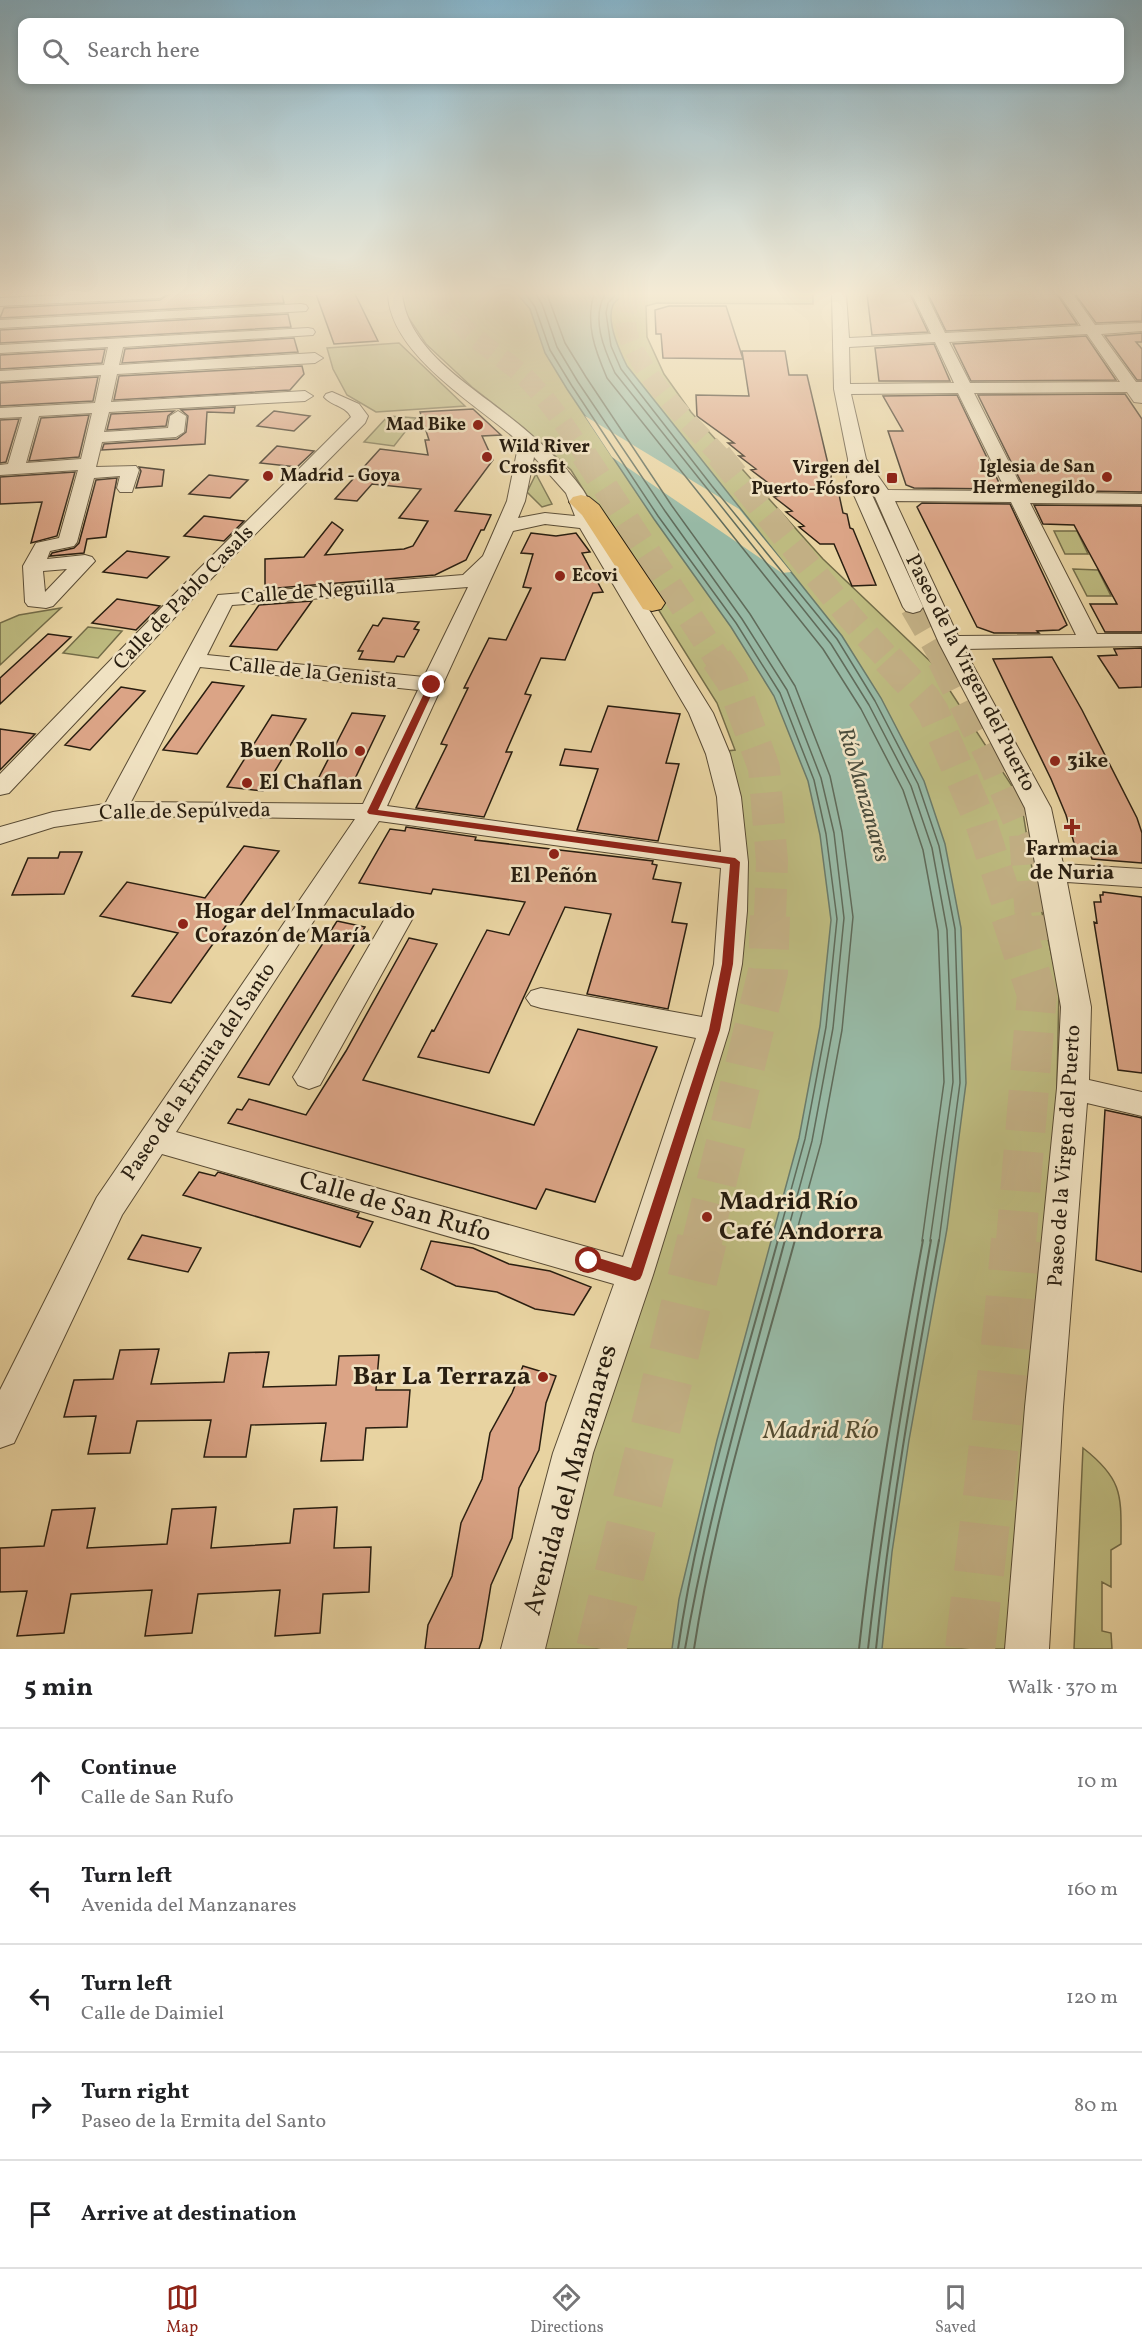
<!DOCTYPE html>
<meta charset="utf-8">
<style>
body{margin:0;font-family:Vollkorn,serif;background:#f2f2f2;color:#202124}
.stop{position:absolute;width:18px;height:18px;margin:-14px;border:4px solid #8f2418;border-radius:50%;background:#fff}
.stop.end{background:#8f2418;border-color:#fff;box-shadow:0 2px 6px #0008}
.list{margin:0;padding:0;list-style:none}
h2{display:flex;justify-content:space-between;align-items:center;height:78px;margin:0;padding:0 24px;font-size:26px}
h2 small{font-size:20px;font-weight:400;color:#757577}
.list li{display:grid;grid-template-columns:39px 1fr auto;gap:18px;align-items:center;box-sizing:border-box;height:108px;padding:0 24px;border-top:2px solid #e0e0e0}
.list b{display:block;font-size:22px;white-space:nowrap}
.list p{margin:0;font-size:20px;white-space:nowrap;color:#757577}
.list em{font-size:20px;font-style:normal;color:#757577}
.icon{flex:none;width:33px;height:33px;fill:none;stroke:currentColor;stroke-width:2;stroke-linecap:round;stroke-linejoin:round}
.map{position:relative;flex:none;width:1142px;height:1649px;overflow:hidden}
.search{position:absolute;background:#fff;box-shadow:0 3px 9px #0003;left:18px;right:18px;top:18px;height:66px;display:flex;align-items:center;gap:15px;box-sizing:border-box;padding:0 21px;border-radius:12px;color:#757577;font-size:22px}
.sheet{height:618px;background:#fff}
nav{display:flex;justify-content:space-around;align-items:center;box-sizing:border-box;height:84px;border-top:2px solid #e0e0e0;background:#fff;font-size:16px;color:#757577}
nav a{display:grid;justify-items:center;gap:3px}
nav .on{color:#8f2418}
.map>svg:first-child{display:block}
.green{fill:#bdba7f;stroke:#736c48;stroke-width:1.5}
.water{fill:#97b8a4;stroke:#6b7a69;stroke-width:1.5}
.pier{fill:#e8d3a1}
.lines{fill:none;stroke-linecap:round;stroke-linejoin:round}
.shore-far1{stroke:#606b5a;stroke-width:1.5}
.shore{stroke:#606b5a;stroke-width:2}
.building{fill:#dba486;stroke:#291e10;stroke-width:1.5}
.highway-tunnel-far4{stroke:#c2af84;stroke-width:20;stroke-dasharray:20 10;stroke-linecap:butt}
.highway-tunnel-far3{stroke:#c2af84;stroke-width:26;stroke-dasharray:26 13;stroke-linecap:butt}
.highway-tunnel-far2{stroke:#c2af84;stroke-width:32;stroke-dasharray:32 16;stroke-linecap:butt}
.highway-tunnel-far1{stroke:#c2af84;stroke-width:40;stroke-dasharray:40 20;stroke-linecap:butt}
.highway-tunnel{stroke:#c2af84;stroke-width:50;stroke-dasharray:50 26;stroke-linecap:butt}
.minor-casing{stroke:#594b34;stroke-width:2}
.highway-casing{stroke:#291e10;stroke-width:2}
.minor{fill:#f0e2c2;fill-rule:evenodd}
.highway{fill:#e4ba70;fill-rule:evenodd}
.route{fill:#8f2418}
.poi-dot{fill:#8f2418;stroke:#f0e2c2;stroke-width:2}
.labels{text-anchor:middle;dominant-baseline:central;stroke-width:5;stroke-linejoin:round;paint-order:stroke}
.far-poi-label{font-size:18px;font-weight:bold;fill:#291e10;stroke:#f0e2c2;text-anchor:end}
.street-label{font-size:21px;fill:#291e10;stroke:#f0e2c2}
.poi-label{font-size:21px;font-weight:bold;fill:#291e10;stroke:#f0e2c2;text-anchor:start}
.water-label{font-size:22px;font-style:italic;fill:#4a4c3c;stroke:#f0e2c2}
.near-poi-label{font-size:26px;font-weight:bold;fill:#291e10;stroke:#f0e2c2;text-anchor:start}
.near-street-label{font-size:26px;fill:#291e10;stroke:#f0e2c2}
.near-park-label{font-size:26px;font-style:italic;fill:#554d31;stroke:#f0e2c2}
</style>
<div class="map">
<svg width="1142" height="1649" viewBox="0 0 1142 1649">
<rect width="100%" height="100%" fill="#e8d3a1"/>
<filter id="stains"><feTurbulence type="fractalNoise" baseFrequency=".00333" numOctaves="4"/><feColorMatrix values="0 0 0 0 .2 0 0 0 0 .09 0 0 0 0 .02 0 0 0 .5 -.17"/></filter>
<radialGradient id="worn" r=".72"><stop offset=".6" stop-color="#630" stop-opacity="0"/><stop offset="1" stop-color="#630" stop-opacity=".3"/></radialGradient>
<!-- green -->
<path class="green" d="M402,294h411v10l-156,-1 -11,3 1,31 17,37 27,38 132,147 109,104 89,137 11,68 27,120 -4,194 -31,467h-487l48,-186 141,-430 1,-282 8,-1 -18,-47 -146,-233 -48,-43 -51,-40 -46,-43 -20,-30z
M399,343l66,63 -89,6 -29,-17 -14,-26 -6,-21z
M388,416l28,2 -22,28 -30,-4z
M536,474l16,30 -10,3 -15,-15z
M1054,531h23l11,23h-23z
M1073,569l25,1 13,26h-24z
M61,608l-61,57v-42l19,-8z
M88,627l34,4 -24,27 -35,-5z
M1083,1448c41,32 38,48 38,96l-10,6v37l-9,-5v49l9,2 1,16h-38z"/>
<!-- water -->
<path class="water" d="M517,294h111c-5,3 -12,5 -15,11 -7,16 7,47 14,61l215,270 39,62 43,83 21,63 16,84 5,155 -19,146 -38,211 -17,112 -10,97h-210l7,-50 38,-159 82,-302 21,-112 11,-106 -11,-85 -12,-54 -34,-85 -43,-69 -77,-108 -87,-130 -22,-36 -15,-44z"/>
<!-- pier -->
<path class="pier" d="M585,416l154,93 52,63 -9,1 -170,-116z"/>
<g class="lines">
<!-- shore-far1 -->
<path class="shore-far1" d="M526,294l9,13 15,43 22,36 86,130 78,107 44,70 34,87 12,54 11,85 -11,108 -21,112 -28,102
M536,294l6,10 15,43 21,35 87,129 77,108 45,71 34,88 13,55 10,85 -11,110 -21,113 -27,100
M547,294l18,49 21,34 86,129 78,108 45,72 35,90 12,56 11,85 -11,113 -21,113 -27,98
M594,294c-9,30 1,56 13,84l216,271 38,60 42,81 20,60 15,81 6,151 -22,159
M605,294c-14,25 -1,55 10,79l216,271 38,61 42,81 21,62 15,82 6,152 -23,159
M616,294l-8,9 -2,10 5,33 10,23 91,117 125,153 38,62 43,83 21,62 16,83 5,154 -21,158"/>
<!-- shore -->
<path class="shore" d="M678,1649c20,-138 63,-274 100,-409
M685,1649c24,-138 64,-274 100,-409
M694,1649c21,-138 64,-274 101,-409
M859,1649c15,-138 39,-273 64,-409
M868,1649c15,-137 39,-273 63,-409
M876,1649c14,-138 38,-273 63,-409"/>
</g>
<!-- building -->
<path class="building" d="M169,294h113l2,9 -284,15 4,-10 156,-8z
M316,294h39l23,47 -44,3z
M867,294h43l18,38 -56,3z
M928,294l34,1 95,-1 20,30 -131,7z
M1075,294h67v27l-46,2z
M669,306h57l17,53 -80,-1 -2,-24h-5l-1,-24z
M288,314l3,13 -291,16v-13z
M1142,333v9h-6l6,7v31h-5l-32,-44z
M1086,336l30,44 -145,1 -18,-37z
M294,338l4,14 -176,11 3,-14z
M934,344l16,37h-71l-4,-33z
M105,349l-3,14 -102,6v-14z
M742,351h43l4,24h18l26,110h4l6,28 4,1 3,14 3,1 23,56 -24,1 -18,-42h-14l-21,-17 5,-1 -18,-14 6,-1 -18,-14 5,-1 -17,-13 5,-1 -16,-12 5,-1 -17,-13h5l-16,-13h6l-37,-27 -1,-21 53,1z
M302,366l2,8 -14,16 -176,10 5,-24z
M98,377l-5,24 -93,5v-23z
M1125,394l17,25v73l-117,-2 -47,-95z
M957,395l45,94 -88,-1 -8,-3 -18,-54h15l-20,-35z
M235,407l-1,6 -27,-1 -2,32 -103,6 2,-6 73,-5 9,-7 2,-16 -7,-6z
M473,409l28,26 -19,1 11,24 -38,51 36,4 -7,15h-3l-15,30 -31,15 -170,14v-30l39,-2 28,-35 11,8 -18,25 79,-6 9,-3 15,-25 -29,-3 22,-29 -49,-5 -15,17 -22,-2 45,-50 48,6 -3,-15h4l-9,-28z
M174,411l-6,5 -2,10 -59,4 4,-16z
M274,411l36,5 -16,15 -37,-5z
M89,415l-10,42 -50,4 12,-43z
M19,419l-13,43 -6,1v-43z
M277,446l37,5 -17,16 -37,-4z
M139,467l25,3 -2,16 -26,2 5,-17z
M75,472l-18,64 -26,7 11,-41 -42,2v-27z
M209,475l39,5 -18,18 -41,-4z
M117,478l-11,59 -19,2 -3,14 -34,3 2,-3 22,-5 5,-5 17,-63z
M922,503l88,1 57,121 -8,5 -22,1 2,2h-45l-17,-6 -60,-120z
M1034,505l108,1v126h-37l-15,-28h27l-43,-79 -31,-1z
M204,516l40,5 -20,20 -40,-5z
M531,533l25,3 20,-3 14,19 -8,1 21,39 -10,1 -28,67 -24,-2 -16,36 6,1 -25,57h6l-28,65 -68,-9 31,-63 -6,-1 27,-56h-4l25,-50 17,2 25,-52 -8,-1 10,-33 -12,-1z
M127,551l42,6 -22,21 -44,-6z
M117,599l43,7 -24,24 -44,-7z
M312,601l-35,49 -47,-4 29,-41z
M383,618l36,4 -5,7 5,1 -15,27 -7,-1 -3,6 -35,-3 4,-8h-5l15,-26 5,1z
M48,634l23,3 -71,67v-26z
M1142,648v39l-23,1 -21,-32 19,-1 -3,-6z
M1052,657l30,53 55,108 5,15v30l-50,-4 -3,-9h-13l-10,-35 -15,-36 -58,-120z
M212,682l32,4 -47,68 -34,-4z
M121,687l24,4 -55,59 -25,-5z
M608,706l72,8 -14,49 13,1 -21,77 -81,-11 21,-61 -38,-4 5,-16 26,3z
M352,713l33,3 -34,71 -35,-4z
M272,715l34,4 -43,72 -36,-4z
M0,729l35,5 -35,36z
M406,827l70,10 -1,3 178,21 -1,3 5,1 -4,14 28,4 -9,39 15,2 -19,85 -81,-15 24,-80 -46,-7 -76,166 -71,-16 14,-27 2,1 53,-101 22,5 16,-33 -92,-13 -2,5 -72,-11 31,-54 15,2z
M244,846l35,5 -108,152 -39,-7 46,-63 -78,-17 27,-34 78,16z
M60,852h22l-18,42 -52,1 16,-37h30z
M1103,892l39,5v176l-24,-3 -24,-148 3,1 -3,-21h7l-1,-7h3z
M337,921l28,6 -96,158 -31,-8z
M409,938l28,6 -74,136 171,45 44,-96 79,18 -62,155 -49,-13 -10,20 -308,-86 9,-14 5,1 7,-11 57,16 40,-64z
M1105,1110l37,8v154l-46,-12z
M199,1172l16,4 3,-4 141,41 -2,4 16,5 -13,25 -177,-52z
M142,1235l59,13 -13,24 -60,-13z
M431,1241l42,7 36,16 41,7 41,16 -17,28 -39,-6 -38,-17 -41,-6 -35,-17z
M159,1349l-8,35 73,-2 5,-29 40,-1 -6,35 73,-2 3,-29 40,-1 -3,35h34l-3,37 -41,1 -3,32 -42,1 5,-38 -75,2 -5,32h-42l7,-37 -74,1 -7,32 -42,1 8,-38 -32,1 10,-37 39,-1 7,-29z
M523,1366l33,10 -10,27 -7,47 -20,38 -7,50 -21,47 -9,55 -3,9h-54l3,-24 24,-49 9,-53 21,-44 8,-46 22,-40z
M216,1507l-5,41 79,-5 4,-34 43,-2 -3,41 37,-1 -2,45 -46,2 -3,39 -45,3 5,-46 -82,4 -6,39 -47,3 7,-46 -81,4 -7,39 -47,3 10,-45 -27,1v-44l44,-2 8,-36 43,-2 -8,40 80,-4 5,-35z"/>
<g class="lines">
<!-- highway-tunnel-far4 -->
<path class="highway-tunnel-far4" d="M440,294c16,38 57,57 86,84 24,24 41,50 59,78
M633,294c-2,4 -5,8 -6,13 -14,44 65,118 93,149"/>
<!-- highway-tunnel-far3 -->
<path class="highway-tunnel-far3" d="M584,455l134,205
M719,455l131,162 39,43
M913,607l31,53"/>
<!-- highway-tunnel-far2 -->
<path class="highway-tunnel-far2" d="M717,659l15,22 32,87 8,93 -2,56
M888,659l36,39 9,14 48,111 31,94
M943,659l49,99 33,77 6,82"/>
<!-- highway-tunnel-far1 -->
<path class="highway-tunnel-far1" d="M1011,916l26,78 -21,247
M1031,916l2,25
M702,1241l66,-269 2,-56"/>
<!-- highway-tunnel -->
<path class="highway-tunnel" d="M601,1649l101,-409
M970,1649l39,-331 7,-78"/>
<!-- minor casing -->
<g class="minor-casing">
<path id="minor" d="M86,294h81l-7,4 -160,8v-8z
M388,294h14c6,55 65,89 105,121 27,21 56,47 76,75 7,10 9,22 13,34l117,189 17,41 11,43 7,65 -1,49 -5,53 -13,66 -76,245 -60,178 -48,196h-44l52,-196 61,-169 -452,-130 -40,61 -108,228 -14,5v-58l97,-193 258,-378 -162,-3 -84,3 -55,8 -54,17v-17l53,-15 52,-8 113,-209 245,-20 20,-19 24,-55 12,-59c-41,-37 -129,-87 -131,-148zM534,457l32,36 9,23 -30,-3 -27,5 7,-17zM545,524l35,4 109,185 17,41 11,43 4,55 -334,-46 126,-275zM468,587l-44,90 -217,-22 25,-50zM200,667l218,23 -55,114 -232,-2zM379,821l342,47 -7,96 -12,53 -161,-29 -10,3 -5,7 5,7 10,3 155,30 -73,219 -447,-125z
M832,294h14l3,44 82,-4 -19,-40h14l19,39 136,-7 -22,-32h14l22,31 47,-2v8l-41,3 35,48h6v21l-8,-1 -7,-10 -153,1 50,99 118,2v10l-112,-1 67,131h45v12l-178,3 87,159 12,56 79,5v18l-75,-5 24,125 -2,73 53,12v24l-55,-13 -24,304 -14,242h-44l20,-242 32,-319 4,-81 -36,-199 -86,-165 -64,-146 -3,-2 51,112 -3,4 -7,2 -7,-2 -3,-4 -56,-128 1,-20 -14,-70zM1087,334l33,48 -150,1 -21,-41zM935,342l19,41 -104,1 -1,-37zM958,393l48,98 -118,-1 -22,-31 -15,-65zM895,501l116,1 65,133 -118,1z
M301,304l5,1 2,3 -2,3 -306,17v-8z
M308,328l5,1 2,3 -2,3 -190,12 -4,18 196,-12 8,5 -8,5 -198,11 -6,28 194,-11 8,5 -8,5 -196,11 -5,20 64,-4 2,-12 8,-5 8,5 -2,16 -8,5 -74,5 -6,25 40,-1 3,4 -7,22h-12l-3,-4 3,-12 -26,2 -17,64 -3,4 -24,5 -3,8 38,-4 7,2 3,4 -42,45 -7,2 -18,-2 -3,-4 -2,-36 13,-23 23,-5 19,-68 -78,5v-10l8,-1 14,-47 -22,1v-10l95,-5 6,-28 -101,6v-10l104,-6 4,-18 -108,6v-8zM92,413l-11,46 -55,4 13,-47zM67,569l-22,23 -2,-21z
M332,392l27,12 9,12 -3,7 -154,156 -202,214 -9,2v-21l197,-203 154,-154c-5,-11 -19,-11 -27,-20l2,-3z
M401,905l10,3 4,6 -95,171 -11,4 -11,-4 -5,-8 5,-8 93,-161z"/>
</g>
<!-- highway casing -->
<g class="highway-casing">
<path id="highway" d="M581,495l8,2 10,8 66,98 -4,6 -9,2 -9,-2 -61,-94 -13,-13 4,-5z"/>
</g>
<!-- minor -->
<use href="#minor" class="minor"/>
<!-- highway -->
<use href="#highway" class="highway"/>
</g>
<!-- sky -->
<linearGradient id="sky" x2="0" y2="1"><stop stop-color="#87b6cd"/><stop offset="0.56" stop-color="#f5ebd5"/><stop offset="1" stop-color="#f5ebd5" stop-opacity="0"/></linearGradient>
<rect width="1142" height="524" fill="url(#sky)"/>
<!-- route -->
<path class="route" d="M432,683l4,2 -58,125 357,48 5,4 -7,102 -13,66 -78,245 -2,4 -5,2 -51,-16 -2,-4 2,-4 5,-2 42,13 78,-238 13,-66 8,-100 -361,-50 -2,-2 61,-127z"/>
<!-- markers -->
<g class="poi-dot">
<circle cx="478" cy="425" r="6"/>
<circle cx="487" cy="457" r="6"/>
<circle cx="268" cy="476" r="6"/>
<circle cx="1107" cy="477" r="6"/>
<rect x="886" y="472" width="12" height="12" rx="3"/>
<circle cx="560" cy="576" r="6"/>
<circle cx="360" cy="751" r="6"/>
<circle cx="1055" cy="761" r="6"/>
<circle cx="247" cy="783" r="6"/>
<path d="M1069 818h6v6h6v6h-6v6h-6v-6h-6v-6h6z"/>
<circle cx="554" cy="854" r="6"/>
<circle cx="183" cy="924" r="6"/>
<circle cx="707" cy="1217" r="6"/>
<circle cx="543" cy="1377" r="6"/>
</g>
<g class="labels">
<!-- far-poi labels -->
<g class="far-poi-label">
<text x="466" y="425">Mad Bike</text>
<text x="499" y="447" text-anchor="start">Wild River<tspan x="499" dy="21">Crossfit</tspan></text>
<text x="1095" y="467">Iglesia de San<tspan x="1095" dy="21">Hermenegildo</tspan></text>
<text x="880" y="468">Virgen del<tspan x="880" dy="21">Puerto-Fósforo</tspan></text>
<text x="280" y="476" text-anchor="start">Madrid - Goya</text>
<text x="572" y="576" text-anchor="start">Ecovi</text>
</g>
<!-- street labels -->
<g class="street-label">
<text transform="translate(318 592) rotate(-4)">Calle de Neguilla</text>
<text transform="translate(184 598) rotate(-46)">Calle de Pablo Casals</text>
<text transform="translate(313 673) rotate(6)">Calle de la Genista</text>
<text transform="translate(970 673) rotate(63)">Paseo de la Virgen del Puerto</text>
<text transform="translate(185 812) rotate(-1)">Calle de Sepúlveda</text>
<text transform="translate(199 1072) rotate(-56)">Paseo de la Ermita del Santo</text>
<text transform="translate(1065 1156) rotate(-86)">Paseo de la Virgen del Puerto</text>
</g>
<!-- poi labels -->
<g class="poi-label">
<text x="348" y="751" text-anchor="end">Buen Rollo</text>
<text x="1067" y="761">3ike</text>
<text x="259" y="783">El Chaflan</text>
<text x="1072" y="849" text-anchor="middle">Farmacia<tspan x="1072" dy="24">de Nuria</tspan></text>
<text x="554" y="876" text-anchor="middle">El Peñón</text>
<text x="195" y="912">Hogar del Inmaculado<tspan x="195" dy="24">Corazón de María</tspan></text>
</g>
<!-- water labels -->
<g class="water-label">
<text transform="translate(863 795) rotate(74)">Río Manzanares</text>
</g>
<!-- near-poi labels -->
<g class="near-poi-label">
<text x="719" y="1202">Madrid Río<tspan x="719" dy="30">Café Andorra</tspan></text>
<text x="531" y="1377" text-anchor="end">Bar La Terraza</text>
</g>
<!-- near-street labels -->
<g class="near-street-label">
<text transform="translate(395 1207) rotate(16)">Calle de San Rufo</text>
<text transform="translate(571 1480) rotate(-74)">Avenida del Manzanares</text>
</g>
<!-- near-park labels -->
<g class="near-park-label">
<text x="821" y="1431">Madrid Río</text>
</g>
</g>
<rect width="100%" height="100%" filter="url(#stains)"/>
<rect width="100%" height="100%" fill="url(#worn)"/>
</svg>
<div class="stop" style="left:589px;top:1261px"></div>
<div class="stop end" style="left:432px;top:685px"></div>
<div class="search"><svg class="icon" aria-label="search" viewBox="0 0 24 24"><circle cx="10" cy="10" r="6"/><path d="M15 15l6 6"/></svg>Search here</div>
</div>
<section class="sheet">
<h2>5 min<small>Walk · 370 m</small></h2>
<ul class="list">
<li><svg class="icon" aria-label="ahead" viewBox="0 0 24 24"><path d="M12 20V5M6 11l6-6 6 6"/></svg><div><b>Continue</b><p>Calle de San Rufo</p></div><em>10 m</em></li>
<li><svg class="icon" aria-label="left" viewBox="0 0 24 24"><path d="M17 20v-9H6M10 6l-5 5 5 5"/></svg><div><b>Turn left</b><p>Avenida del Manzanares</p></div><em>160 m</em></li>
<li><svg class="icon" aria-label="left" viewBox="0 0 24 24"><path d="M17 20v-9H6M10 6l-5 5 5 5"/></svg><div><b>Turn left</b><p>Calle de Daimiel</p></div><em>120 m</em></li>
<li><svg class="icon" aria-label="right" viewBox="0 0 24 24"><path d="M7 20v-9h11M14 6l5 5-5 5"/></svg><div><b>Turn right</b><p>Paseo de la Ermita del Santo</p></div><em>80 m</em></li>
<li><svg class="icon" aria-label="arrive" viewBox="0 0 24 24"><path d="M6 21V4h12l-3 4 3 4H6"/></svg><div><b>Arrive at destination</b></div></li>
</ul>
</section>
<nav>
<a class="on"><svg class="icon" aria-label="map" viewBox="0 0 24 24"><path d="M3 6l6-2 6 2 6-2v14l-6 2-6-2-6 2zM9 4v14M15 6v14"/></svg>Map</a>
<a><svg class="icon" aria-label="directions" viewBox="0 0 24 24"><path d="M12 3l9 9-9 9-9-9zM9 14v-3h6M13 9l2 2-2 2"/></svg>Directions</a>
<a><svg class="icon" aria-label="saved" viewBox="0 0 24 24"><path d="M7 4h10v16l-5-4-5 4z"/></svg>Saved</a>
</nav>
